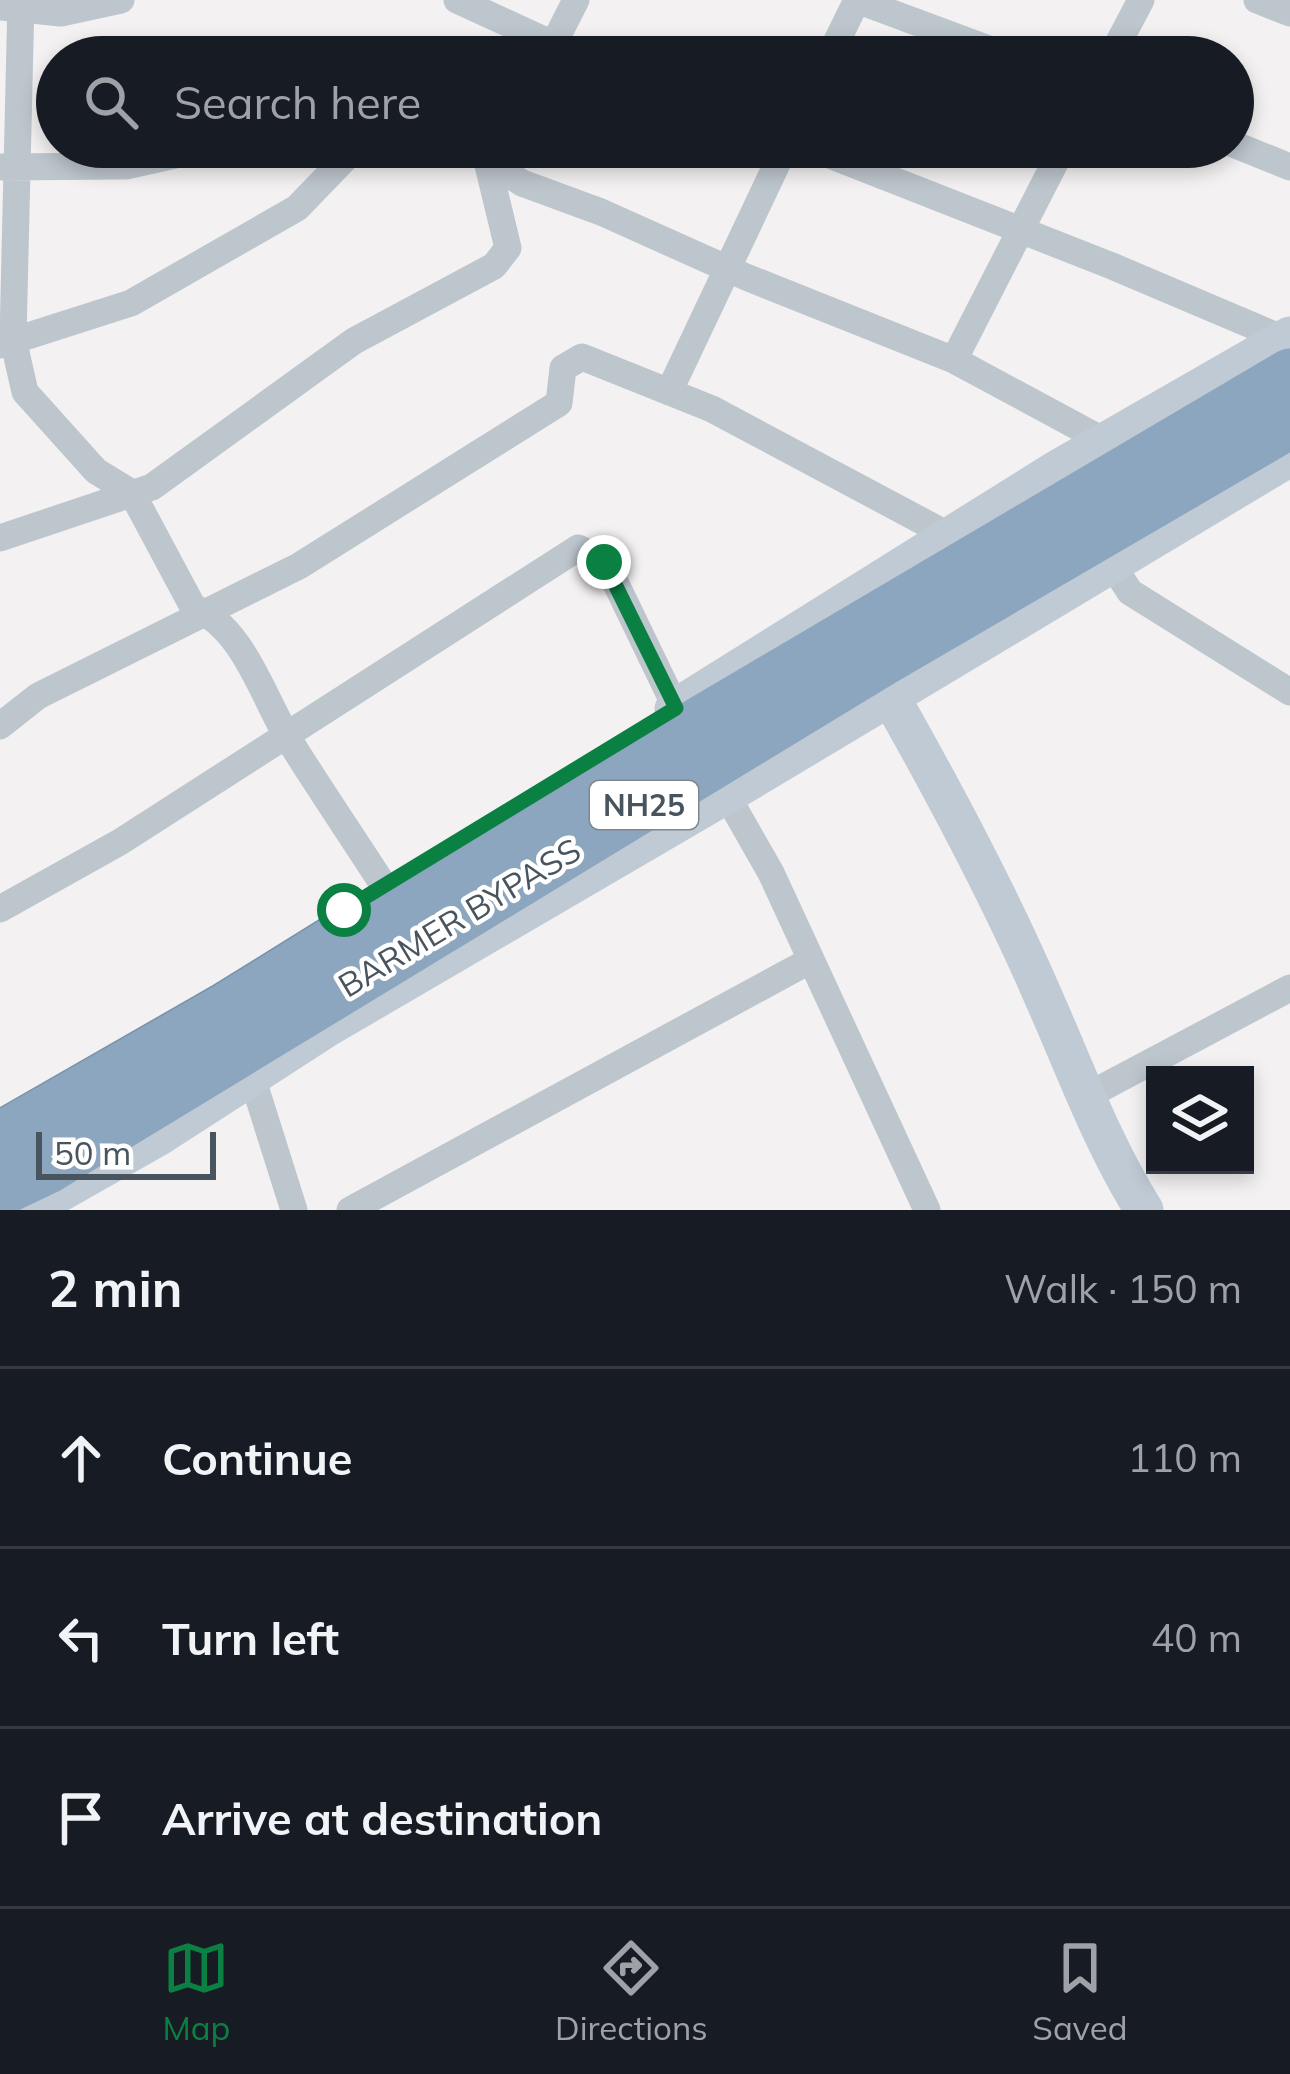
<!DOCTYPE html>
<meta charset="utf-8">
<style>
body{margin:0;font-family:Mulish,sans-serif;background:#242831;color:#f1f3f6}
.controls{position:absolute;right:36px;bottom:36px;display:grid;overflow:hidden;border-radius:0px;box-shadow:0 6px 18px #0003}
.controls button{width:108px;height:108px;display:grid;place-items:center;padding:0;border:0;border-bottom:3px solid #363941;background:#171b24;color:#f1f3f6;font:60px sans-serif}
.scale{position:absolute;left:36px;bottom:30px;width:180px;box-sizing:border-box;padding-left:12px;border:6px solid #49555e;border-top:0;font-size:33px;line-height:42px;white-space:nowrap;color:#49555e;-webkit-text-stroke:9px #fff;paint-order:stroke}
.stop{position:absolute;width:36px;height:36px;margin:-27px;border:9px solid #0b8043;border-radius:50%;background:#fff}
.stop.end{background:#0b8043;border-color:#fff;box-shadow:0 3px 12px #0008}
.list{margin:0;padding:0;list-style:none}
h2{display:flex;justify-content:space-between;align-items:center;height:156px;margin:0;padding:0 48px;font-size:51px}
h2 small{font-size:39px;font-weight:400;color:#9ea1a6}
.list li{display:grid;grid-template-columns:78px 1fr auto;gap:36px;align-items:center;box-sizing:border-box;height:180px;padding:0 48px;border-top:3px solid #363941}
.list b{display:block;font-size:45px;white-space:nowrap}
.list em{font-size:39px;font-style:normal;color:#9ea1a6}
.icon{flex:none;width:66px;height:66px;fill:none;stroke:currentColor;stroke-width:2;stroke-linecap:round;stroke-linejoin:round}
.map{position:relative;flex:none;width:1290px;height:1210px;overflow:hidden}
.search{position:absolute;background:#171b24;box-shadow:0 6px 18px #0003;left:36px;right:36px;top:36px;height:132px;display:flex;align-items:center;gap:30px;box-sizing:border-box;padding:0 42px;border-radius:66px;color:#9ea1a6;font-size:45px}
.sheet{height:696px;background:#171b24}
nav{display:flex;justify-content:space-around;align-items:center;box-sizing:border-box;height:168px;border-top:3px solid #363941;background:#171b24;font-size:33px;color:#9ea1a6}
nav a{display:grid;justify-items:center;gap:6px}
nav .on{color:#0b8043}
.map>svg:first-child{display:block}
.lines{fill:none;stroke-linecap:round;stroke-linejoin:round}
.highway-casing{stroke:#7691aa;stroke-width:54}
.street{stroke:#bdc6cd;stroke-width:27}
.secondary{stroke:#c0cad4;stroke-width:39}
.highway{stroke:#8ba6be;stroke-width:51}
.route{stroke:#0b8043;stroke-width:15}
.labels{text-anchor:middle;dominant-baseline:central;stroke-width:9;stroke-linejoin:round;paint-order:stroke}
.shield{fill:#fff;stroke:#80888e;stroke-width:3}
.shield-label{font-size:30px;font-weight:bold;fill:#49555e}
.street-label{font-size:33px;fill:#49555e;stroke:#fff}
</style>
<div class="map">
<svg width="1290" height="1210" viewBox="0 0 1290 1210">
<rect width="100%" height="100%" fill="#f3f1f1"/>
<g class="lines">
<!-- highway casing -->
<g class="highway-casing">
<path id="highway" d="M0,1138l227,-130 222,-138 841,-496
M0,1191l48,-23 834,-507 408,-238"/>
</g>
<!-- street -->
<path class="street" d="M21,0l-8,339 12,53 71,79 36,22 61,114c52,21 70,92 98,136 30,48 62,95 93,143
M457,0l124,57
M857,0l153,57
M1257,0l33,13
M0,7l61,6 60,-13
M547,57l29,-57
M829,57l28,-57
M1111,57l30,-57
M1233,144l57,23
M467,147l55,36 79,29 145,65 208,83 152,82
M809,147l303,119 172,73
M2,167l124,-1 85,-19
M0,345l131,-42 166,-95 59,-61
M954,360l109,-213
M669,392l116,-245
M0,538l152,-51 202,-146 140,-75 14,-18 -22,-91
M1111,563l19,29 160,100
M0,726l38,-30 261,-130 260,-163 4,-35 19,-11 130,52 238,127
M726,794l45,79 156,337
M0,909l120,-67 458,-294 27,13 71,147
M252,1077l42,133
M1085,1097l205,-109
M350,1210l461,-250"/>
<!-- secondary -->
<path class="secondary" d="M879,677c60,105 119,214 167,326 31,70 57,142 98,207
M674,709l379,-237 237,-136
M29,1210l132,-75 167,-108 428,-250 534,-320"/>
<!-- highway -->
<use href="#highway" class="highway"/>
</g>
<g class="lines">
<!-- route -->
<path class="route" d="M344,910l332,-202 -72,-146"/>
</g>
<g class="labels">
<!-- shield labels -->
<rect class="shield" x="590" y="781" width="108" height="48" rx="9"/>
<g class="shield-label">
<text x="644" y="805">NH25</text>
</g>
<!-- street labels -->
<g class="street-label">
<text transform="translate(459 917) rotate(-31)">BARMER BYPASS</text>
</g>
</g>
</svg>
<div class="controls">
<button><svg class="icon" aria-label="layers" viewBox="0 0 24 24"><path d="M12 4l9 5-9 5-9-5zM3 14l9 5 9-5"/></svg></button>
</div>
<div class="scale">50 m</div>
<div class="stop" style="left:344px;top:910px"></div>
<div class="stop end" style="left:604px;top:562px"></div>
<div class="search"><svg class="icon" aria-label="search" viewBox="0 0 24 24"><circle cx="10" cy="10" r="6"/><path d="M15 15l6 6"/></svg>Search here</div>
</div>
<section class="sheet">
<h2>2 min<small>Walk · 150 m</small></h2>
<ul class="list">
<li><svg class="icon" aria-label="ahead" viewBox="0 0 24 24"><path d="M12 20V5M6 11l6-6 6 6"/></svg><div><b>Continue</b></div><em>110 m</em></li>
<li><svg class="icon" aria-label="left" viewBox="0 0 24 24"><path d="M17 20v-9H6M10 6l-5 5 5 5"/></svg><div><b>Turn left</b></div><em>40 m</em></li>
<li><svg class="icon" aria-label="arrive" viewBox="0 0 24 24"><path d="M6 21V4h12l-3 4 3 4H6"/></svg><div><b>Arrive at destination</b></div></li>
</ul>
</section>
<nav>
<a class="on"><svg class="icon" aria-label="map" viewBox="0 0 24 24"><path d="M3 6l6-2 6 2 6-2v14l-6 2-6-2-6 2zM9 4v14M15 6v14"/></svg>Map</a>
<a><svg class="icon" aria-label="directions" viewBox="0 0 24 24"><path d="M12 3l9 9-9 9-9-9zM9 14v-3h6M13 9l2 2-2 2"/></svg>Directions</a>
<a><svg class="icon" aria-label="saved" viewBox="0 0 24 24"><path d="M7 4h10v16l-5-4-5 4z"/></svg>Saved</a>
</nav>
